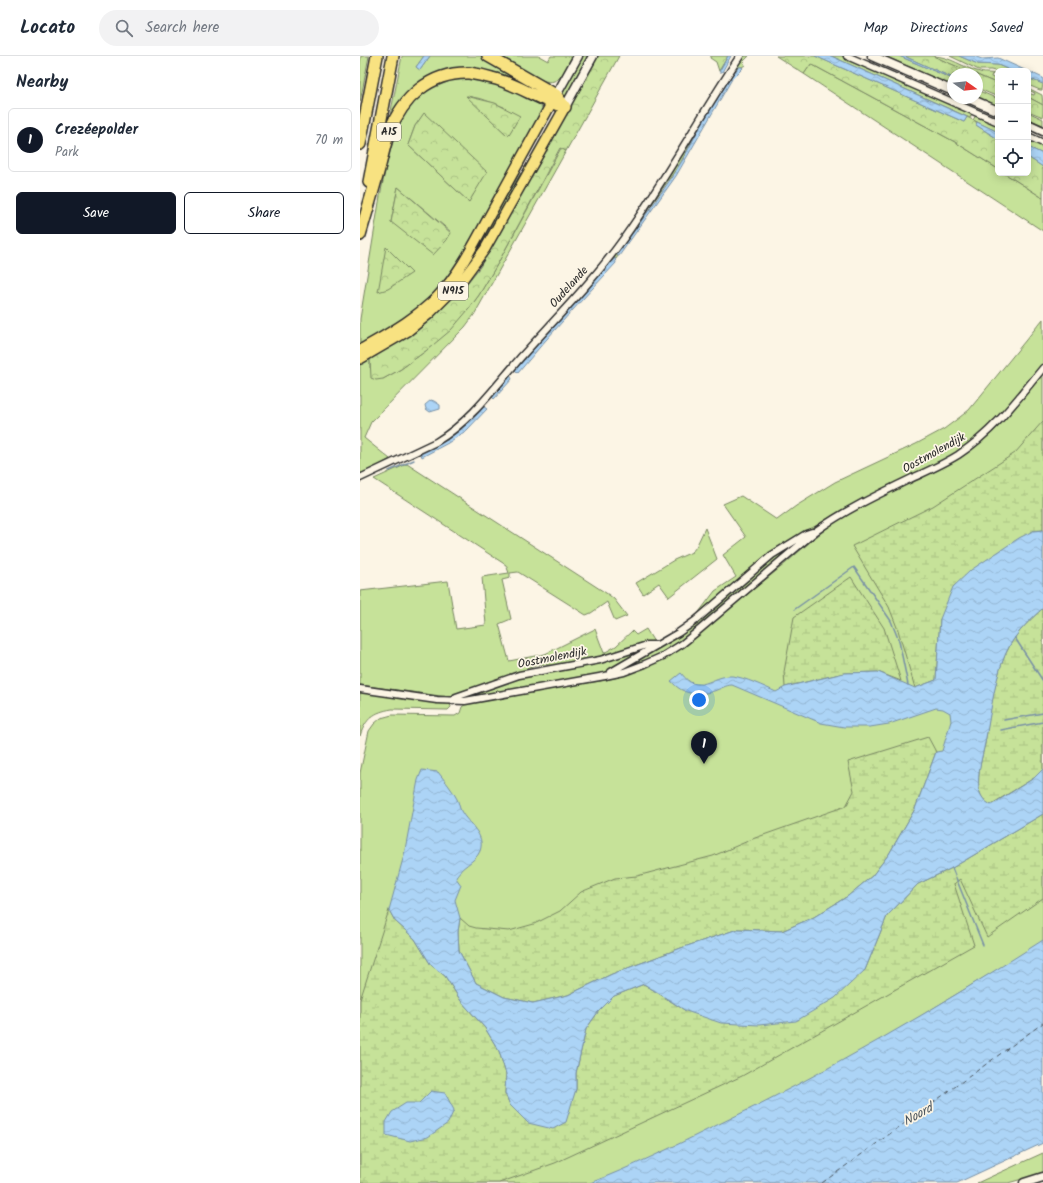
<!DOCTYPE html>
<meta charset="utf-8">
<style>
body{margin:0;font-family:Kalam,sans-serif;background:#f2f2f3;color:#1f2937}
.controls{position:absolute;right:12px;top:12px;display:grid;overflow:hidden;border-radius:6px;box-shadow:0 2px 10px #0003}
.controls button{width:36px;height:36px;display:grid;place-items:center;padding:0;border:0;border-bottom:1px solid #e0e1e3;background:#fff;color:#1f2937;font:20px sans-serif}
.compass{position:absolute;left:587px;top:12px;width:36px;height:36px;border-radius:50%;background:#fff;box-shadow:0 2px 10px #0003;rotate:104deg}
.you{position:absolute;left:339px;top:644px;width:14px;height:14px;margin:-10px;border:3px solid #fff;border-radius:50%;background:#1a73e8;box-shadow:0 0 0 6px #1a73e833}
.badge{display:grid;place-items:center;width:26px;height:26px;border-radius:50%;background:#111827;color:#fff;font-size:13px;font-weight:700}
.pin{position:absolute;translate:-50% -33px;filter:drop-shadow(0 1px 2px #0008)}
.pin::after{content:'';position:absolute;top:21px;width:14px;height:12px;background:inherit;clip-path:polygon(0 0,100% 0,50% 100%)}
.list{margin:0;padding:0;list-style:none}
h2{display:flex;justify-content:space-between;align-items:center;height:52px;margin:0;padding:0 16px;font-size:17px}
h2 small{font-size:13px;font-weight:400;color:#747a83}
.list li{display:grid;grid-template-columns:26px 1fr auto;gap:12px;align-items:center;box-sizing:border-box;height:64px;margin:0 8px 8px;padding:0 8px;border:1px solid #e0e1e3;border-radius:6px}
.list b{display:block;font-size:15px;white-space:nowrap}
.list p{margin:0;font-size:13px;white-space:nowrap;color:#747a83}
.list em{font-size:13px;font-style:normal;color:#747a83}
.actions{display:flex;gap:8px;padding:12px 16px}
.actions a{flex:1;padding:9px 0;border:1px solid #111827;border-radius:6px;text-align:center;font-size:14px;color:#111827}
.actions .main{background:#111827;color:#fff}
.icon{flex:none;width:22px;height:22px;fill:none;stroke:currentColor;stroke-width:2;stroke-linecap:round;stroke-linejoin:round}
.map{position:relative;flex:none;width:683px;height:1127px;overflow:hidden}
header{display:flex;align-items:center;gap:24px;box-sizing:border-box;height:56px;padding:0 20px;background:#fff;border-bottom:1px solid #e0e1e3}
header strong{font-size:19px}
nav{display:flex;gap:22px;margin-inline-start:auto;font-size:14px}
.search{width:280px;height:36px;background:#f2f2f3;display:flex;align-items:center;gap:10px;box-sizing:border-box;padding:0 14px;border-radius:22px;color:#747a83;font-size:15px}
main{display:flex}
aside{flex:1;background:#fff}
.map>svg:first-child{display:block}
.green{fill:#c6e299;stroke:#788662;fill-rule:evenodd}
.forest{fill:url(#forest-crowns);stroke:#788662}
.wetland{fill:url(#wetland-marsh);stroke:#788662}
.water{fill:url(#water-waves);stroke:#7890a5}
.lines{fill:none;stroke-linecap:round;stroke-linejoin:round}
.stream{stroke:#7890a5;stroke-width:1.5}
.ferry{stroke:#4b555e;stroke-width:1;stroke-dasharray:5 4;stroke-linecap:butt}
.street-casing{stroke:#2b2b2b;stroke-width:9}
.secondary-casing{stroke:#2b2b2b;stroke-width:11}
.primary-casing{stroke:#2b2b2b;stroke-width:12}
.highway-casing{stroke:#2b2b2b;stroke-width:14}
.street{stroke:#fcf5e5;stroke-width:6}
.secondary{stroke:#fcf5e5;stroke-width:8}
.primary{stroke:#f8e281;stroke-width:9}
.highway{stroke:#f8e281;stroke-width:11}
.labels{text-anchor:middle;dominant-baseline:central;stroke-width:3.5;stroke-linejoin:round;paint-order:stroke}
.shield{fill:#fcf5e5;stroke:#6a6863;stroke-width:1}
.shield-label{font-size:11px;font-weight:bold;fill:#2b2b2b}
.street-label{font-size:12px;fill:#2b2b2b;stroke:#fcf5e5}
.water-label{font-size:13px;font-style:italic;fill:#4b555e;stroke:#fcf5e5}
</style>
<header>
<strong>Locato</strong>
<div class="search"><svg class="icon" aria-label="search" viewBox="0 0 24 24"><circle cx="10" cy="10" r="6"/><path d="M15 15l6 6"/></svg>Search here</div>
<nav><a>Map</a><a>Directions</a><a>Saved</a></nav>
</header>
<main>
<aside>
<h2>Nearby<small></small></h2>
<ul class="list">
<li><span class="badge">1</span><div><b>Crezéepolder</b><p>Park</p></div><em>70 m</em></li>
</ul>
<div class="actions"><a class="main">Save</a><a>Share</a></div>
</aside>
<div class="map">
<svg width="683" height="1127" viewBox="0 0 683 1127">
<defs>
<pattern id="forest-crowns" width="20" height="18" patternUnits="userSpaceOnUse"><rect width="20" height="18" fill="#c6e299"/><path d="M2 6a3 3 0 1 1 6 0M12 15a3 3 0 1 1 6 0" fill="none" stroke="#aac284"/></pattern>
<pattern id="wetland-marsh" width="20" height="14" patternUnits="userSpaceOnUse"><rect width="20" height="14" fill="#c6e299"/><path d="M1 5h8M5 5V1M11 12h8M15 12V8" fill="none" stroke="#aac284"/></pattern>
<pattern id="water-waves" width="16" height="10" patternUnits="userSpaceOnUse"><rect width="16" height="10" fill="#acd4f6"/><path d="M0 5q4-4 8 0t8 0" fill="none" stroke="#94b6d3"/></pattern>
</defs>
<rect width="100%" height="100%" fill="#fcf5e5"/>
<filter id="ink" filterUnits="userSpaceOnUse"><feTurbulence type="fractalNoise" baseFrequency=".025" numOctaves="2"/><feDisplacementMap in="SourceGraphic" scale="8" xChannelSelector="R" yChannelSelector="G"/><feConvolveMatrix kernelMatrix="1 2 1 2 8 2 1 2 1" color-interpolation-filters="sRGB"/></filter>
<g filter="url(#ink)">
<!-- green -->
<path class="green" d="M1,0h8l-9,46v-38z
M42,0h22l-8,11 4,3 10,-14h52l66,39 -46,-21 -14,-3 -24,-2 -33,9 -43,48z
M141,0h38l9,5 3,-5h21c-4,7 -9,23 -18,25 -12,5 -43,-18 -53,-25z
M220,0h11l-25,41 -2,-1 -3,-4z
M382,0h7l-6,6 2,3 -3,2h-3l-20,25 -21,37 -17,33 -55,80 -9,12 1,2 -2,3 -4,-2z
M471,0h11l130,57 -2,5z
M525,0h14l54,23v7z
M573,0c17,0 30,12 47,16 6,2 12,0 18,3v2l-6,-3 -1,3 7,3v4l-21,-9v-1h-3z
M590,0h9l19,8 20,1 14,6h-14v1l-7,-2h-12z
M451,8l144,78 43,27v4h6l39,25v33l-239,-157z
M101,22h10l38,10 30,14 4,8 -74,138 -26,35 -17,18 -35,27 -31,17v-26l20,-123 7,-34 12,-40 8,-13 10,-11 11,-8 22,-9zM107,40l15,3 22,8 4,29zM64,58l45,88 -61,-57 7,-19zM38,131l53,45 -5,9 -55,-19z
M668,22l15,6 -1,6h-2l-12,-5z
M668,32l14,7 1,10 -15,-8v-4l6,2 1,-2 -7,-3z
M617,34l21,9v7l-21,-10z
M668,56l15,7v6l-15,-6z
M616,59l22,10v7l-25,-12z
M668,83l15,7v8l-15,-7z
M201,92l5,3 -92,164 -9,12 -94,95 -7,16 26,21 -30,17v-111l10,-6v9l13,11 18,-10 26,-19 41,-40 11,-15 19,-32z
M161,117l-22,44 -21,35c11,-28 27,-54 43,-79z
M683,263v46l-32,40 -24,26 -35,25 -107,52 -74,45 -78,67 22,-29 21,-14 -13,-22 23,-18 -23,-33 18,-8 36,24 19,-14 39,-24 81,-38 28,-15 16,-12 9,-7z
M683,318v568l-245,148 -197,93h-241v-410l9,-42 5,-7 7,-6 11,-3 63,1 5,-3 2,-6 4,-3 127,-22c30,-3 67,-19 91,-37 14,-10 27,-22 40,-32 21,-17 41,-33 62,-50 18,-16 36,-32 56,-46 32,-22 71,-34 106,-52 40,-21 67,-57 95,-91z
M47,408l202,131 5,4 13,17 -12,5 -8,-19 -16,11 -5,2 -68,-43 -8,1v5l-8,2 9,39 -12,5 10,37 36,-7 50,-25 9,24 12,-7 16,-15 4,4 10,-6 8,13 -50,16 -47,8 -17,-2 -87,32 -5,1 -88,-12v-94l88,-10 8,48 30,-4 -4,-48 27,-4 -3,-8 -132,-86z
M345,472l12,31 -48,38 -10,-14 -16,11 -7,-11 38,-23 18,-8 4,-5z
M442,483l-121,103 -24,14 -19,9 -16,5 31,-20 120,-93z
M289,592l-43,25 -144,26 58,-22 89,-16z
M0,635l87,11 3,2 1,3 -3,3 -56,-1c-18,3 -26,9 -32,27z
M683,1097v19l-10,4 -25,7h-31z"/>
<!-- forest -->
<path class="forest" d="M235,0h24l-53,95 -6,-3 -62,115 -19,32 -11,15 -17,20 -24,20 -26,19 -18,10 -7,1 -5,-2 -1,-19 58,-38 35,-33 17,-21 98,-175z
M351,0h17l-9,15 -3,-9 -6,-4z
M416,0h39l149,66 3,-5 10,5 -1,3 22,14v30l-43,-27 -144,-78 -7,10z
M544,0h29l41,18h-21v4z
M617,19l21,9v13l-21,-9z
M106,40l29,7 25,13 -12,20z
M668,41l15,8v12l-15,-6z
M64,57l63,59 -18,30 -61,-57 7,-19z
M668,101l15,10v31l-39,-25h24z
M38,131l53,46 -5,8 -13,14 -42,-33z
M26,191l26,26 -24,16 -10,3z"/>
<!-- wetland -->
<path class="wetland" d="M683,365v109l-10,1 -93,88 -4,61 -21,8 -17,-58 -9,-23 -37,-61 81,-40 82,-53z
M491,521l33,51 17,53 -23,-9 -34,1 -59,14 -1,-15 10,-55z
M683,552v161l-9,9 -44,27c-5,-3 -10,-9 -11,-16 -2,-16 3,-31 6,-46 5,-30 10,-72 25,-98 8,-14 21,-26 33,-37z
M568,681l8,15 -21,57 -26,45 -17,22 -24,20 -34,21 -32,14 -44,-2 -57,19 -69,26 -44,21 -35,8 -29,-6 -28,-14 -17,-32 -1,-19 2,-14 9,8 7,2 33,3 25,-7 26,-13 21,-19 34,-14 22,-2 76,-20 42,-18 91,-32 8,-15 -6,-29z
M683,758v84l-56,39 -27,-58 -6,5 20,61 -232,131 -187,87 -56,20h-139v-183l29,-90 6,11 20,18 16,26 14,11 16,25 24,27 14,23 7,23 -1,19 5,12 9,8 51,-8 6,-16v-16l10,-44 12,-17 16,-16 30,-12 42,27 179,-41 22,-54 31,-32 34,-16z"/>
<!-- water -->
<path class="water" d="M64,0h6l-10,14 -4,-3z
M368,0h3l-9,16h-3z
M455,0h16l136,61 -3,5z
M539,0h5l49,22v1z
M599,0h15l8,3 16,-1 29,13h-15l-14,-6 -20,-1z
M379,11h3l1,1 -11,11 -56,97 -57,80h-1l-1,-2 9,-12c19,-26 39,-53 56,-81 18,-32 31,-67 57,-94z
M668,15l15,7v6l-15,-6z
M617,66l21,10v7l-22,-14z
M668,91l15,7v13l-15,-10z
M255,202l1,5c-33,36 -67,72 -98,110l-3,-3z
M150,319l2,4 -18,20 -2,-2z
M71,344l3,1 6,4v4l-10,3 -4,-3 -1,-4z
M124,351l3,2 -20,21 -19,13 -26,14 -1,-3c26,-12 44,-26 63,-47z
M683,474v78c-12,11 -25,23 -33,37 -15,26 -19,68 -25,98 -3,15 -8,31 -6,46 1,7 6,13 12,16l43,-27 9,-9v45l-91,54 -34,16 -31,32 -22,54 -30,28 -39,23 -37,4 -38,-2 -35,-12 -42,-27 -30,12 -16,16 -12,17 -10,44v16l-10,33 -13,7 -25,-6 -18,-18 -5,-12 1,-19 -7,-23 -14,-23 -24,-27 -16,-25 -14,-11 -16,-26 -20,-18 -6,-11 15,-55 14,-75 4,-10 16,2c7,9 14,17 19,27 2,4 2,8 4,12 7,13 25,23 19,40 -5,12 -20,15 -24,27l5,7 -6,15 5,18 -2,14 1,19 17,32 28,14 29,6 35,-8 44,-21 69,-26 57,-19 44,2 32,-14 34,-21 24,-20 17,-22 26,-45 21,-57 6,-1 9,-30 -1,-8 -7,-4 -7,-1 -47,16 -19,3h-26l-23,-4 -89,-38c-6,0 -12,4 -18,6 -17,5 -31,4 -43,-10l10,-8c18,24 30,2 51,3 12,1 33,11 44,16l9,-5 59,-14 34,-1 37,16 21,-8 4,-61 13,-32 18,-17 48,-32 14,-7z
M683,884v203l-86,40h-367c41,-16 81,-35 121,-55 115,-55 225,-119 332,-188z
M71,1035l14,2 9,17 -6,13 -20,14 -18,4 -24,-6v-13l6,-10 14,-9h13z"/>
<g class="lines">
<!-- stream -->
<path class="stream" d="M29,415l25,-11
M435,553l59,-42 37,54 8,20 9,44
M655,582l28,43
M644,664l39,-7
M641,674l42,-8
M592,812l31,77"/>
<!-- ferry -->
<path class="ferry" d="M462,1127l221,-160"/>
<!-- street casing -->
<g class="street-casing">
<path id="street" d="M487,0l151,66
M668,80l15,7
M0,422l76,-36c35,-21 59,-55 85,-85 35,-39 73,-77 103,-119 42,-59 76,-122 116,-182
M251,616l67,-39 17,-12 77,-66 34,-21 6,-2
M0,633l77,11 28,1 140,-25 19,-4 21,-8 18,-8 19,-12 16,-13 118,-100c28,-20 59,-35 90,-50 17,-8 36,-16 52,-26 36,-24 58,-54 85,-87
M93,645l3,-4 63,-22 81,-15 47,-15h10"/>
</g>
<!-- secondary casing -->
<g class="secondary-casing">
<path id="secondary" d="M512,0l81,35
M608,42l30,13
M194,43l24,-43
M205,51l28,-51
M668,68l15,7
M664,1127l19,-6"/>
</g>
<!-- primary casing -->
<g class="primary-casing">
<path id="primary" d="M0,294c27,-16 55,-31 77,-53 23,-24 38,-55 54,-84 20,-37 40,-73 60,-109
M0,303l48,-28 21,-17 31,-31 25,-34 80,-142"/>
</g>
<!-- highway casing -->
<g class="highway-casing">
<path id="highway" d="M128,0l68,39 9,12
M0,88l17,-88
M9,126l24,-126
M0,179c7,-24 14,-47 20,-70 3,-11 5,-22 9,-33 14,-34 40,-60 80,-59 7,1 16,3 23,5 26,6 48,23 73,29"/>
</g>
<!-- street -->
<use href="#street" class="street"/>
<!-- secondary -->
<use href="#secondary" class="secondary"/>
<!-- primary -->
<use href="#primary" class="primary"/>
<!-- highway -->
<use href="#highway" class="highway"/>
</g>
</g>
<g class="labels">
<!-- shield labels -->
<g class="shield">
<rect x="17" y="67" width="24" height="18" rx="3"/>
<rect x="78" y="226" width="30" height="18" rx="3"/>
</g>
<g class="shield-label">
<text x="29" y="76">A15</text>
<text x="93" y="235">N915</text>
</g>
<!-- street labels -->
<g class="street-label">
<text transform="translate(209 231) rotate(-48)">Oudelande</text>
<text transform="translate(574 397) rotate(-29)">Oostmolendijk</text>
<text transform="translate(192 602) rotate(-11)">Oostmolendijk</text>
</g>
<!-- water labels -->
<g class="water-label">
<text transform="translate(558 1059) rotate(-29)">Noord</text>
</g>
</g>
</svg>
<div class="controls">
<button>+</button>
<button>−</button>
<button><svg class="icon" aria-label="locate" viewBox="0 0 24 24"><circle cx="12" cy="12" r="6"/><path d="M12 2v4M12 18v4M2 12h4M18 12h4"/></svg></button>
</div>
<svg class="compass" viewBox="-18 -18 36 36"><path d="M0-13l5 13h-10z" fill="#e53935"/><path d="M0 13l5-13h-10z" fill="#747a83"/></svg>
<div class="you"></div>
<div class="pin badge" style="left:344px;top:708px">1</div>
</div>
</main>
